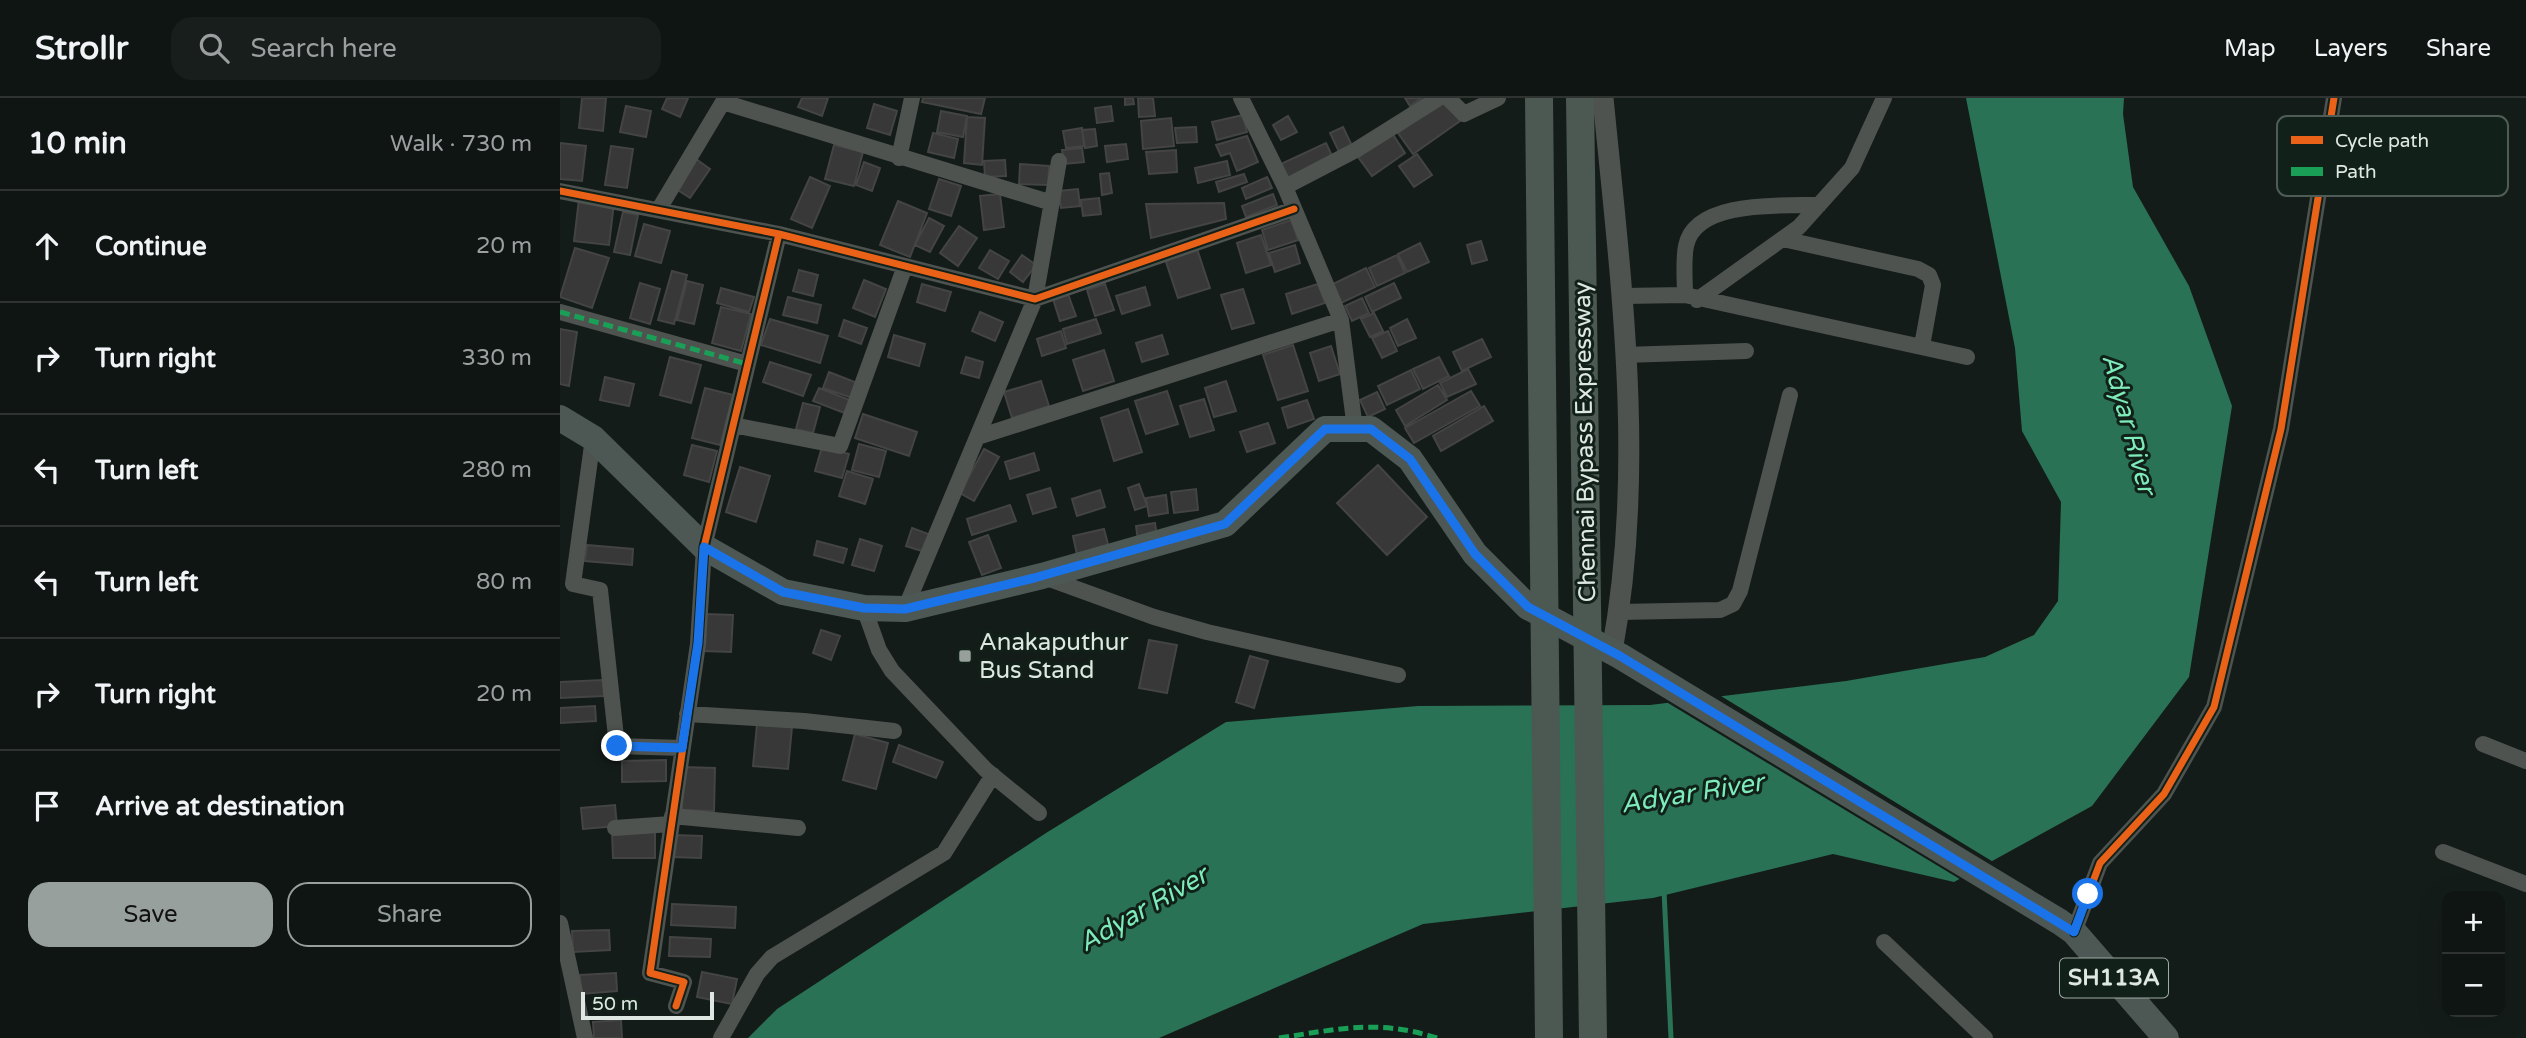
<!DOCTYPE html>
<meta charset="utf-8">
<style>
body{margin:0;font-family:"Varela Round",sans-serif;background:#181e1c;color:#f1f3f6}
.controls{position:absolute;right:21px;bottom:21px;display:grid;overflow:hidden;border-radius:14px;box-shadow:0 7px 28px #0002}
.controls button{width:63px;height:63px;display:grid;place-items:center;padding:0;border:0;border-bottom:2px solid #2f3433;background:#0f1513;color:#f1f3f6;font:35px sans-serif}
.scale{position:absolute;left:21px;bottom:18px;width:133px;box-sizing:border-box;padding-left:7px;border:4px solid #dee7e2;border-top:0;font-size:19px;line-height:24px;white-space:nowrap;color:#dee7e2;-webkit-text-stroke:5px #112019;paint-order:stroke}
.stop{position:absolute;width:21px;height:21px;margin:-16px;border:5px solid #1a73e8;border-radius:50%;background:#fff}
.stop.end{background:#1a73e8;border-color:#fff;box-shadow:0 2px 7px #0008}
.list{margin:0;padding:0;list-style:none}
h2{display:flex;justify-content:space-between;align-items:center;height:91px;margin:0;padding:0 28px;font-size:30px}
h2 small{font-size:23px;font-weight:400;color:#9b9fa0}
.list li{display:grid;grid-template-columns:46px 1fr auto;gap:21px;align-items:center;box-sizing:border-box;height:112px;padding:0 28px;border-top:2px solid #2f3433}
.list b{display:block;font-size:26px;white-space:nowrap}
.list em{font-size:23px;font-style:normal;color:#9b9fa0}
.actions{display:flex;gap:14px;padding:21px 28px}
.actions a{flex:1;padding:16px 0;border:2px solid #97a09c;border-radius:21px;text-align:center;font-size:24px;color:#97a09c}
.actions .main{background:#97a09c;color:#111}
.icon{flex:none;width:38px;height:38px;fill:none;stroke:currentColor;stroke-width:2;stroke-linecap:round;stroke-linejoin:round}
.map{position:relative;flex:none;width:1966px;height:940px;overflow:hidden}
header{display:flex;align-items:center;gap:42px;box-sizing:border-box;height:98px;padding:0 35px;background:#0f1513;border-bottom:2px solid #2f3433}
header strong{font-size:33px}
nav{display:flex;gap:38px;margin-inline-start:auto;font-size:24px}
.search{width:490px;height:63px;background:#181e1c;display:flex;align-items:center;gap:18px;box-sizing:border-box;padding:0 24px;border-radius:21px;color:#9b9fa0;font-size:26px}
main{display:flex}
aside{flex:1;background:#0f1513}
.map>svg:first-child{display:block}
.water{fill:#297255}
.pier{fill:#141c19}
.lines{fill:none;stroke-linecap:round;stroke-linejoin:round}
.stream{stroke:#297255;stroke-width:5}
.building{fill:#373837;stroke:#434443;stroke-width:2}
.minor{stroke:#4e5350;stroke-width:16}
.tertiary{stroke:#4e5350;stroke-width:21}
.primary{stroke:#4d5854;stroke-width:26}
.trunk{stroke:#4c5852;stroke-width:28}
.quiet{stroke:#1a9f57;stroke-width:5;stroke-dasharray:10 5;stroke-linecap:butt}
.cycleway-casing{stroke:#112019;stroke-width:11}
.cycleway{stroke:#ea6118;stroke-width:7}
.route{stroke:#1a73e8;stroke-width:9}
.poi-dot{fill:#97a09c;stroke:#112019;stroke-width:2.5}
.labels{text-anchor:middle;dominant-baseline:central;stroke-width:6;stroke-linejoin:round;paint-order:stroke}
.shield{fill:#112019;stroke:#a0aba6;stroke-width:2}
.shield-label{font-size:23px;font-weight:bold;fill:#dee7e2}
.street-label{font-size:24px;fill:#dee7e2;stroke:#112019}
.poi-label{font-size:24px;fill:#dee7e2;stroke:#112019;text-anchor:start}
.water-label{font-size:26px;font-style:italic;fill:#7debba;stroke:#112019}
.key{fill:#112019;stroke:#4e5c55;stroke-width:2}
.key-label{font-size:19px;fill:#dee7e2}
</style>
<header>
<strong>Strollr</strong>
<div class="search"><svg class="icon" aria-label="search" viewBox="0 0 24 24"><circle cx="10" cy="10" r="6"/><path d="M15 15l6 6"/></svg>Search here</div>
<nav><a>Map</a><a>Layers</a><a>Share</a></nav>
</header>
<main>
<aside>
<h2>10 min<small>Walk · 730 m</small></h2>
<ul class="list">
<li><svg class="icon" aria-label="ahead" viewBox="0 0 24 24"><path d="M12 20V5M6 11l6-6 6 6"/></svg><div><b>Continue</b></div><em>20 m</em></li>
<li><svg class="icon" aria-label="right" viewBox="0 0 24 24"><path d="M7 20v-9h11M14 6l5 5-5 5"/></svg><div><b>Turn right</b></div><em>330 m</em></li>
<li><svg class="icon" aria-label="left" viewBox="0 0 24 24"><path d="M17 20v-9H6M10 6l-5 5 5 5"/></svg><div><b>Turn left</b></div><em>280 m</em></li>
<li><svg class="icon" aria-label="left" viewBox="0 0 24 24"><path d="M17 20v-9H6M10 6l-5 5 5 5"/></svg><div><b>Turn left</b></div><em>80 m</em></li>
<li><svg class="icon" aria-label="right" viewBox="0 0 24 24"><path d="M7 20v-9h11M14 6l5 5-5 5"/></svg><div><b>Turn right</b></div><em>20 m</em></li>
<li><svg class="icon" aria-label="arrive" viewBox="0 0 24 24"><path d="M6 21V4h12l-3 4 3 4H6"/></svg><div><b>Arrive at destination</b></div></li>
</ul>
<div class="actions"><a class="main">Save</a><a>Share</a></div>
</aside>
<div class="map">
<svg width="1966" height="940" viewBox="0 0 1966 940">
<rect width="100%" height="100%" fill="#141c19"/>
<!-- water -->
<path class="water" d="M1406,0h158l-1,16 10,73 56,99 43,120 -43,271 -97,129 -138,76 -121,-28 -180,44 -230,26 -264,114h-411l29,-29 269,-176 180,-111 192,-16 232,-1 196,-24 139,-24 49,-22 24,-34 3,-99 -39,-71 -7,-83z"/>
<!-- pier -->
<path class="pier" d="M1156,595l279,170 -32,18 -300,-181z"/>
<g class="lines">
<!-- stream -->
<path class="stream" d="M1104,793l7,147"/>
</g>
<!-- building -->
<path class="building" d="M22,0h24l-3,33 -24,-3z
M107,0h21l-8,19 -18,-8z
M242,0h26l-6,18 -24,-9z
M363,0h62l-4,16 -59,-12z
M565,0h8l1,6 -9,1z
M578,0h15l2,18 -16,1z
M845,0h17l-12,8z
M885,2l15,21 -47,33 -15,-21z
M314,6l23,7 -7,24 -23,-7z
M66,8l25,5 -5,26 -26,-5z
M551,8l2,15 -16,2 -2,-15z
M381,13l26,5 -4,21 -26,-5z
M683,17l4,17 -30,8 -5,-18z
M728,18l9,16 -16,8 -8,-15z
M407,19l18,1 -3,47 -18,-2z
M611,20l3,28 -31,3 -2,-28z
M636,29l1,15 -20,1 -2,-15z
M783,29l11,23 -13,6 -11,-23z
M522,30l2,18 -18,2 -3,-17z
M535,31l2,17 -12,2 -3,-18z
M373,35l25,6 -4,19 -26,-6z
M832,35l13,20 -33,23 -14,-19z
M687,38l11,26 -21,9 -7,-18 -9,3 -5,-11z
M0,45l26,3 -4,35 -22,-2z
M766,45l8,17 -45,21 -8,-17z
M566,46l2,15 -21,3 -2,-16z
M274,47l29,7 -9,34 -29,-7z
M51,48l22,3 -6,39 -22,-3z
M522,50l2,14 -20,2 -2,-14z
M616,52l1,22 -28,2 -3,-22z
M857,56l15,21 -18,12 -15,-21z
M136,61l14,10 -20,29 -14,-9z
M445,62l1,16 -21,1 -1,-16z
M667,63l3,14 -32,8 -3,-15z
M304,64l16,6 -8,23 -16,-6z
M460,66l29,2 -1,19 -29,-1z
M549,75l3,20 -10,2 -2,-21z
M684,76l3,8 -28,10 -3,-10z
M250,79l20,9 -18,42 -21,-9z
M707,79l5,11 -26,11 -4,-11z
M379,81l22,7 -10,30 -22,-7z
M518,91l2,17 -19,2 -2,-17z
M440,96l4,33 -20,3 -4,-34z
M713,96l4,11 -31,12 -4,-11z
M539,100l2,16 -18,2 -2,-16z
M19,101l35,4 -5,42 -35,-4z
M338,103l29,12 -17,44 -30,-12z
M664,105l2,16 -75,19 -5,-34z
M63,114l15,3 -8,40 -16,-3z
M369,120l15,8 -14,26 -15,-7z
M731,122l7,20 -30,10 -6,-20z
M84,126l26,7 -9,32 -26,-7z
M399,128l18,12 -19,28 -18,-13z
M701,137l10,30 -25,8 -9,-30z
M921,143l6,19 -15,4 -5,-19z
M860,145l9,19 -22,10 -9,-18z
M735,147l5,18 -25,9 -6,-19z
M15,150l34,10 -17,50 -32,-11z
M637,151l13,39 -32,10 -13,-39z
M430,152l19,11 -11,18 -19,-11z
M462,157l14,10 -13,17 -13,-10z
M837,157l8,18 -28,13 -8,-18z
M806,170l9,19 -34,16 -8,-19z
M239,172l19,5 -5,21 -20,-5z
M112,173l15,4 -13,49 -16,-4z
M304,182l22,9 -11,28 -22,-9z
M127,183l16,4 -9,39 -17,-4z
M80,185l20,6 -10,35 -20,-6z
M834,185l7,15 -29,14 -7,-15z
M362,186l29,8 -6,19 -28,-9z
M545,186l9,26 -19,6 -8,-26z
M758,186l7,19 -33,11 -6,-20z
M585,189l5,18 -28,9 -6,-18z
M161,190l33,9 -5,15 -32,-9z
M683,191l11,34 -22,6 -11,-34z
M508,196l8,22 -16,5 -7,-22z
M228,199l33,8 -4,18 -34,-8z
M802,200l7,15 -17,8 -7,-15z
M161,209l30,7 -10,37 -29,-8z
M420,214l23,10 -8,19 -23,-10z
M814,215l9,18 -13,6 -9,-18z
M210,221l58,17 -8,27 -59,-18z
M536,221l5,14 -34,11 -4,-15z
M847,221l9,19 -18,8 -8,-18z
M284,222l23,8 -6,16 -22,-8z
M0,231l17,3 -8,54 -9,-2z
M501,233l5,17 -24,8 -5,-17z
M828,233l9,20 -15,7 -10,-20z
M334,237l31,9 -6,22 -31,-9z
M602,237l6,19 -26,8 -6,-19z
M922,241l9,18 -29,14 -9,-19z
M733,247l15,46 -30,9 -15,-45z
M771,248l9,28 -21,7 -9,-28z
M544,252l10,31 -31,10 -10,-31z
M110,259l31,8 -10,38 -31,-8z
M406,259l17,5 -4,16 -18,-5z
M879,259l10,19 -26,13 -10,-20z
M210,264l41,13 -8,21 -40,-14z
M908,271l8,15 -29,13 -7,-14z
M851,272l9,19 -33,16 -9,-19z
M269,274l31,12 -5,15 -32,-11z
M45,279l29,7 -5,22 -29,-6z
M481,283l8,25 -37,12 -8,-26z
M666,283l10,30 -22,6 -9,-29z
M878,287l9,15 -42,26 -9,-16z
M145,290l28,7 -13,50 -28,-7z
M259,290l33,13 -5,13 -34,-13z
M607,293l11,33 -32,10 -11,-33z
M911,293l9,15 -66,37 -9,-15z
M817,294l8,17 -17,8 -8,-17z
M644,301l10,31 -24,7 -10,-31z
M747,302l7,19 -26,9 -6,-20z
M243,305l17,4 -7,26 -17,-4z
M924,308l9,15 -52,30 -8,-15z
M568,311l14,43 -28,9 -13,-43z
M303,316l54,18 -8,24 -54,-18z
M708,325l7,20 -28,9 -7,-20z
M299,346l27,7 -7,26 -27,-7z
M132,347l25,6 -8,31 -25,-7z
M262,349l27,7 -7,24 -27,-7z
M424,351l15,8 -25,44 -14,-8z
M474,355l5,17 -29,9 -5,-17z
M818,367l49,52 -40,38 -50,-52z
M180,369l30,9 -14,46 -30,-10z
M287,373l26,8 -8,25 -26,-8z
M579,386l8,22 -12,4 -7,-22z
M490,390l6,19 -23,7 -6,-19z
M636,391l2,21 -24,3 -3,-21z
M540,392l5,17 -28,9 -5,-17z
M606,397l2,18 -19,3 -3,-18z
M450,407l6,16 -44,14 -5,-16z
M595,425l2,14 -19,3 -2,-14z
M352,430l19,7 -6,17 -19,-6z
M544,431l5,19 -32,7 -4,-19z
M428,437l13,33 -19,7 -13,-33z
M300,441l22,7 -8,25 -22,-6z
M257,443l30,8 -4,14 -29,-8z
M27,447l46,4 -1,16 -47,-4z
M145,516l28,1 -2,37 -28,-1z
M261,532l19,6 -9,24 -18,-7z
M589,542l28,5 -10,48 -28,-5z
M690,558l18,5 -14,47 -18,-6z
M43,582l1,16 -44,2v-16z
M35,608l1,15 -36,2v-15z
M197,626l35,3 -4,42 -35,-3z
M295,636l33,9 -12,46 -33,-9z
M339,647l44,17 -7,16 -43,-16z
M106,662v21l-44,1v-21z
M123,669l32,1 -1,43 -32,-1z
M55,707l2,21 -34,3 -2,-21z
M95,733v27h-42l-1,-26z
M113,737l29,1 -1,22 -29,-1z
M112,806l64,3 -1,21 -64,-3z
M49,832l1,20 -37,2 -1,-21z
M110,839l41,2 -1,18 -41,-1z
M142,874l35,7 -5,25 -35,-7z
M56,875l1,18 -36,3 -1,-19z
M61,922l1,18h-28l-1,-16z"/>
<g class="lines">
<!-- minor -->
<path class="minor" d="M681,0l44,89 56,133 14,109
M888,0l16,16 34,-16
M339,60l13,-60
M725,89l71,-37 83,-52
M0,93l219,43 256,65 259,-90
M99,111l64,-107 329,101
M1223,141l135,30 11,6 4,10 -11,61
M1125,197c0,-15 -2,-34 1,-49 9,-47 98,-40 133,-41
M1063,198l62,-1 282,62
M1137,202l102,-73 53,-59 32,-70
M0,214l187,52
M1064,257l122,-4
M173,327l107,21 65,-180
M418,339l363,-117
M33,340l-20,146 27,6 17,156 65,2
M484,479l110,40 53,15 191,43
M304,510l15,42 13,21 94,99 53,43
M345,511l130,-310 24,-138
M1060,514l100,-2 13,-6 7,-13 50,-196
M127,616l117,7 90,10
M1923,646l43,17
M112,718l126,12
M55,730l56,-4
M1883,754l83,32
M0,825l25,115
M1514,834l26,-69 64,-69 50,-87 67,-278 53,-331
M1324,844l101,96
M116,908l8,-24 -34,-9 48,-329 6,-97 75,-313
M161,940l36,-64 15,-17 172,-104 49,-78"/>
<!-- tertiary -->
<path class="tertiary" d="M1043,0c18,183 43,371 9,553"/>
<!-- primary -->
<path class="primary" d="M0,320l33,20 111,109 79,45 81,16 41,1 137,-33 183,-52 100,-95h46l39,30 65,95 53,53 92,49 440,266 14,10 92,106"/>
<!-- trunk -->
<path class="trunk" d="M979,0l10,940
M1020,0l13,940"/>
<!-- quiet -->
<path class="quiet" d="M0,214l187,52
M719,940c60,-9 99,-19 158,0"/>
<!-- cycleway casing -->
<g class="cycleway-casing">
<path id="cycleway" d="M0,93l219,43 256,65 259,-90
M1514,834l26,-69 64,-69 50,-87 67,-278 53,-331
M116,908l8,-24 -34,-9 48,-329 6,-97 75,-313"/>
</g>
<!-- cycleway -->
<use href="#cycleway" class="cycleway"/>
</g>
<g class="lines">
<!-- route -->
<path class="route" d="M57,648l65,2 16,-105 6,-96 79,45 81,16 41,1 129,-31 191,-54 100,-95h46l39,30 65,95 53,53 92,49 454,276 14,-38"/>
</g>
<!-- markers -->
<rect class="poi-dot" x="398" y="551" width="14" height="14" rx="3.5"/>
<g class="labels">
<!-- shield labels -->
<rect class="shield" x="1500" y="860.5" width="108" height="39" rx="5"/>
<g class="shield-label">
<text x="1554" y="880">SH113A</text>
</g>
<!-- street labels -->
<g class="street-label">
<text transform="translate(1025 344) rotate(-91)">Chennai Bypass Expressway</text>
</g>
<!-- poi labels -->
<g class="poi-label">
<text x="419" y="544">Anakaputhur<tspan x="419" dy="28">Bus Stand</tspan></text>
</g>
<!-- water labels -->
<g class="water-label">
<text transform="translate(1569 326) rotate(75)">Adyar River</text>
<text transform="translate(1132 695) rotate(-9)">Adyar River</text>
<text transform="translate(583 811) rotate(-30)">Adyar River</text>
</g>
</g>
<!-- legend -->
<rect x="1717" y="18" width="231" height="80" rx="10" class="key"/>
<rect x="1731" y="38" width="32" height="8" fill="#ea6118"/>
<rect x="1731" y="69" width="32" height="9" fill="#1a9f57"/>
<g class="key-label">
<text x="1775" y="49">Cycle path</text>
<text x="1775" y="80">Path</text>
</g>
</svg>
<div class="controls">
<button>+</button>
<button>−</button>
</div>
<div class="scale">50 m</div>
<div class="stop" style="left:1528px;top:796px"></div>
<div class="stop end" style="left:57px;top:648px"></div>
</div>
</main>
